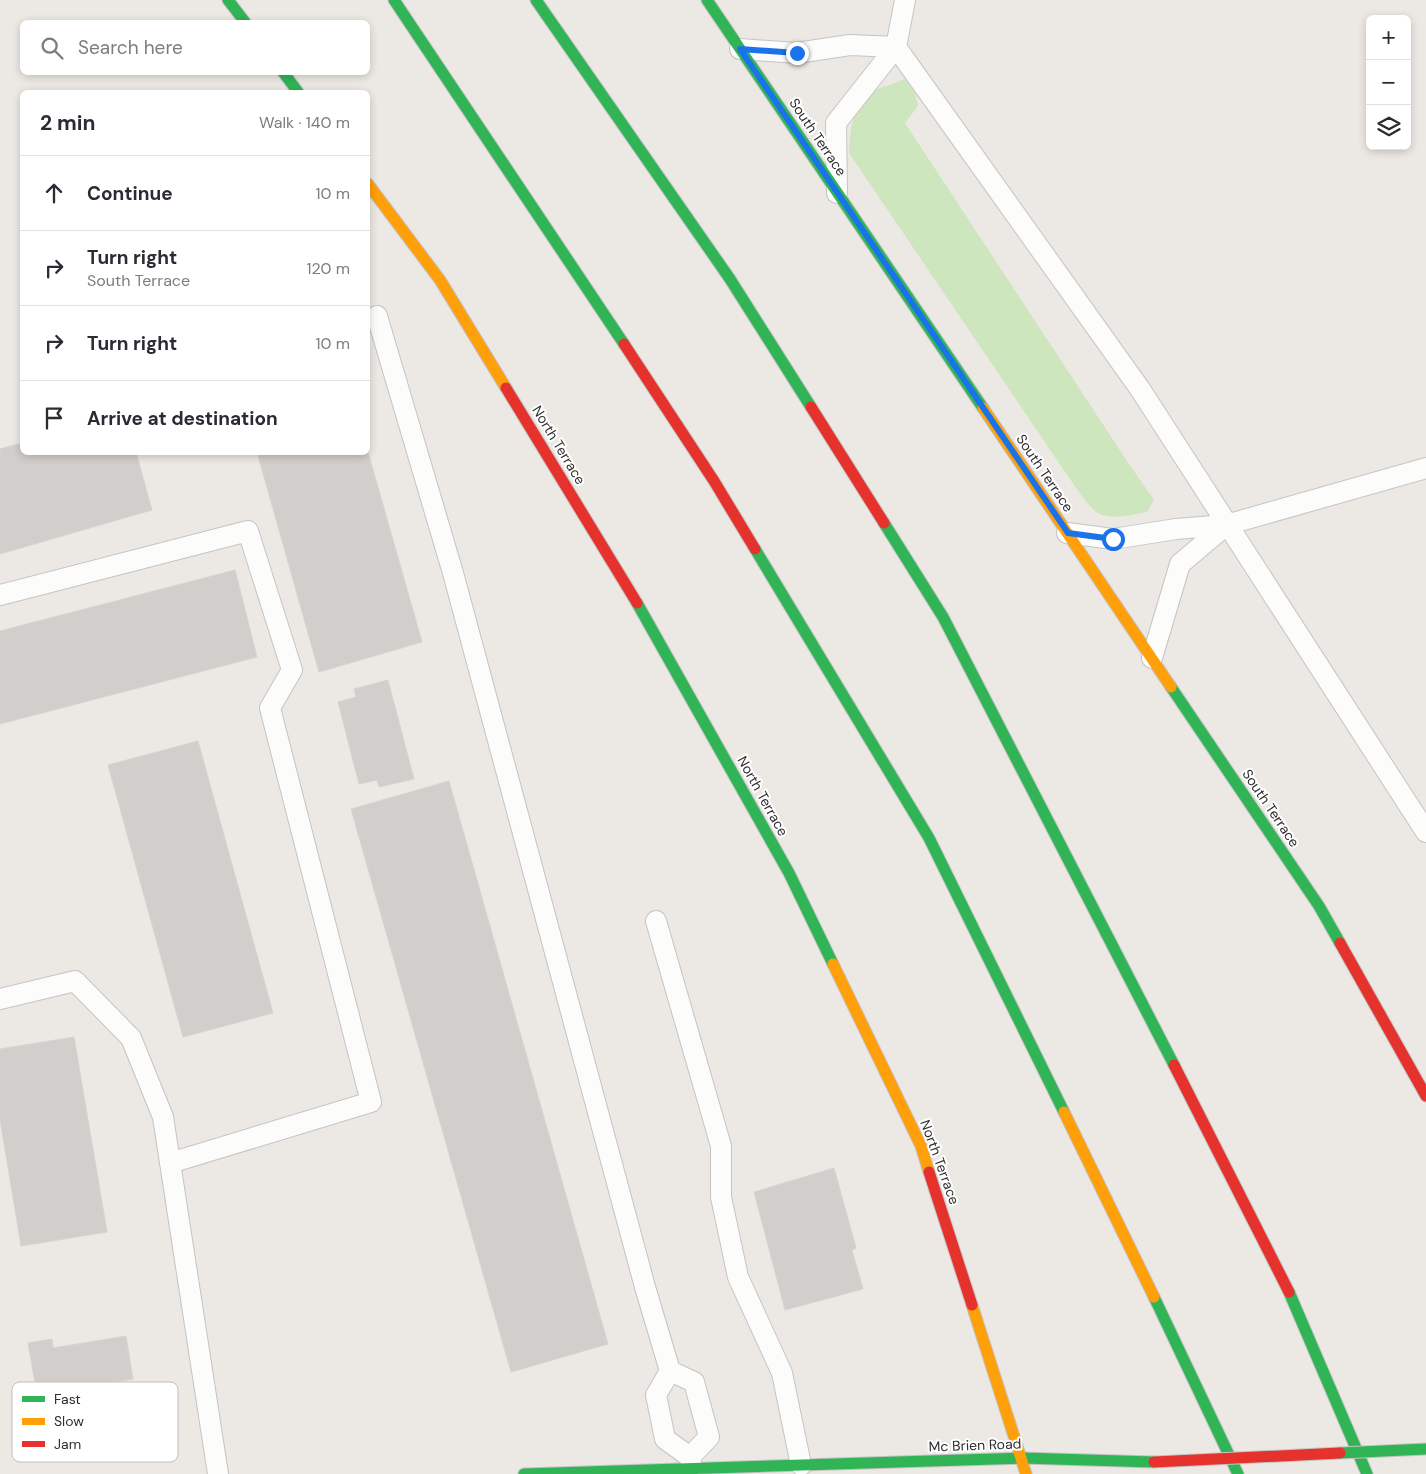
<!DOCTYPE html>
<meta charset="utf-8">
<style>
body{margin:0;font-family:"DM Sans",sans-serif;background:#f2f2f3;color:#2b2b33}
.controls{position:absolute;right:15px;top:15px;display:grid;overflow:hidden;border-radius:8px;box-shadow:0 2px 8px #0003}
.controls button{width:45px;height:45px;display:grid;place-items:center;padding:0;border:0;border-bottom:1px solid #e1e1e2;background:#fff;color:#2b2b33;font:25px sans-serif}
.stop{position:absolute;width:15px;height:15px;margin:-11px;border:4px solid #1a73e8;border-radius:50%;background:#fff}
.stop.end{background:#1a73e8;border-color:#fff;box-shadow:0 1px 5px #0008}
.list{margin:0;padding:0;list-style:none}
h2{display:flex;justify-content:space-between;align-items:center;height:65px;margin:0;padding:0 20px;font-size:21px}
h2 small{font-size:16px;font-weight:400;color:#7c7c81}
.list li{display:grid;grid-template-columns:32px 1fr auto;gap:15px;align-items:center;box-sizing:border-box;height:75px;padding:0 20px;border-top:1px solid #e1e1e2}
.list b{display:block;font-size:19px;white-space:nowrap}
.list p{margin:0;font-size:16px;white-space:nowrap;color:#7c7c81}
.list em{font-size:16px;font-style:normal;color:#7c7c81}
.icon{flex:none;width:28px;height:28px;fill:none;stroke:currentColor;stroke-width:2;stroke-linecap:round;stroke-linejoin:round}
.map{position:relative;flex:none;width:1426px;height:1474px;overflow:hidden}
.search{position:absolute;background:#fff;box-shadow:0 2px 8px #0003;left:20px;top:20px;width:350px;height:55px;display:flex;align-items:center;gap:12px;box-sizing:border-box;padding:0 18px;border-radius:8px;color:#7c7c81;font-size:19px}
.panel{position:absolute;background:#fff;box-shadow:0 2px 8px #0003;left:20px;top:90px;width:350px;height:365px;border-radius:8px}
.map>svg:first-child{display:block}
.green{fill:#cee6be}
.building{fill:#d1cecb;stroke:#d7d4d0}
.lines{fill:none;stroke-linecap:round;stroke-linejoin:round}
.lane-casing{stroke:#c5c4c5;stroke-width:22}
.fast-casing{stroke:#c5c4c5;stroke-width:13}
.slow-casing{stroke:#c5c4c5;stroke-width:13}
.jam-casing{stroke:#c5c4c5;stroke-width:13}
.lane{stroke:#fcfcfb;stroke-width:20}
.fast{stroke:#30b455;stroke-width:11}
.slow{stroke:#ff9f0a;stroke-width:11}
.jam{stroke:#e5322d;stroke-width:11}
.fast-bridge-casing{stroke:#c5c4c5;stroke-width:13;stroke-linecap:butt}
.jam-bridge-casing{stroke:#c5c4c5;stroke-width:13;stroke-linecap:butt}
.fast-bridge{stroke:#30b455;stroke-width:11}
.jam-bridge{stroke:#e5322d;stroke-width:11}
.route{stroke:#1a73e8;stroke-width:6}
.labels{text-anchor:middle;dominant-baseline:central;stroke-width:4;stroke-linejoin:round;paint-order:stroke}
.street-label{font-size:14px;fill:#2e2e2e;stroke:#fff}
.key{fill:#fff;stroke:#c0c0c0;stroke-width:1}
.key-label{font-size:14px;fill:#2e2e2e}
</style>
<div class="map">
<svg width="1426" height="1474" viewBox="0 0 1426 1474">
<rect width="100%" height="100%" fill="#ece8e4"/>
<!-- green -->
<path class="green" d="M905,79l10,14 3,13 -13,17 222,338 27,39 -7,12c-15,3 -37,9 -51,0 -7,-5 -14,-17 -20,-24l-227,-335c1,-19 3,-46 19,-59 6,-5 28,-11 37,-15z"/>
<!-- building -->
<path class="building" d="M22,443v9h114l16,58 -152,44v-105z
M257,452h111l54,190 -103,30z
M235,570l22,87 -257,67v-93z
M388,680l26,99 -35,8 -2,-7 -18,4 -21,-82 18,-5 -2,-8z
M198,741l75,272 -90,24 -75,-272z
M449,781l159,563 -97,28 -160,-563z
M74,1037l33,195 -86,14 -21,-126v-71z
M834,1168l22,80 -4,2 11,39 -78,21 -31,-118z
M126,1336l7,43 -76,12 -1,-6 -20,3 -8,-45 24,-4 1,9z"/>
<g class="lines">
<!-- lane casing -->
<g class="lane-casing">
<path id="lane" d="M905,0l-9,47 244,342 286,443
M740,49l57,4 53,-8 46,2
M837,193l-1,-70 60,-76
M377,316l76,257 192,714 25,84 24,11 15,55 -19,20
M1067,533l46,6 63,-10 50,-4 200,-57
M0,595l248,-64 44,139 -22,38 101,394 -201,61
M1152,658l28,-94 46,-39
M656,921l65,225v51l17,80 44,96 19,92
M0,999l75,-18 56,57 32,79 55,357
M670,1371l-14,24 9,44 25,18 2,11"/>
</g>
<!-- fast casing -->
<g class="fast-casing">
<path id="fast" d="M228,0l17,22
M394,0l230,344
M536,0l194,279 81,128
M707,0l276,408
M283,72l15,20
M884,523l59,94 231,448
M755,549l174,289 135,274
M637,603l152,270 44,91
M1171,687l148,219 21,37
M1289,1292l78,182
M1154,1297l84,177
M524,1474l498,-16 132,4"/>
</g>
<!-- slow casing -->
<g class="slow-casing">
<path id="slow" d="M368,184l72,96 66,108
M983,408l188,279
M833,964l88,182 8,26
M1064,1112l90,185
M972,1305l54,169"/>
</g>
<!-- jam casing -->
<g class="jam-casing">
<path id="jam" d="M624,344l90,137 41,68
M506,388l131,215
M811,407l73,116
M1340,943l86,153
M1174,1065l115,227
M929,1172l43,133"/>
</g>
<!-- lane -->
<use href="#lane" class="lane"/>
<!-- fast -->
<use href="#fast" class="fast"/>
<!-- slow -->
<use href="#slow" class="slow"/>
<!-- jam -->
<use href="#jam" class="jam"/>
<!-- fast-bridge casing -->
<g class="fast-bridge-casing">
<path id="fast-bridge" d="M1340,1453l86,-4"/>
</g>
<!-- jam-bridge casing -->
<g class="jam-bridge-casing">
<path id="jam-bridge" d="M1154,1462l186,-9"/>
</g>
<!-- fast-bridge -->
<use href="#fast-bridge" class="fast-bridge"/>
<!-- jam-bridge -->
<use href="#jam-bridge" class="jam-bridge"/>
</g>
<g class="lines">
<!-- route -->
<path class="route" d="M797,53l-57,-4 328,484 45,6"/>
</g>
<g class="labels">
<!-- street labels -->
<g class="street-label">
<text transform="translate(818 137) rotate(56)">South Terrace</text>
<text transform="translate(559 445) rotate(59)">North Terrace</text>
<text transform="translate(1045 473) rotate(56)">South Terrace</text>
<text transform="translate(763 796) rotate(61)">North Terrace</text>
<text transform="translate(1271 808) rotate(56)">South Terrace</text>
<text transform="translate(940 1162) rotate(70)">North Terrace</text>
<text transform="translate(975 1445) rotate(-2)">Mc Brien Road</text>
</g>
</g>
<!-- legend -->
<rect x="12" y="1382" width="166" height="80" rx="8" class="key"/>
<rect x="22" y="1396" width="23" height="6" fill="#30b455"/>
<rect x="22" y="1418" width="23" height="7" fill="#ff9f0a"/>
<rect x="22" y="1441" width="23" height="6" fill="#e5322d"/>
<g class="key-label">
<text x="54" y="1404">Fast</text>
<text x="54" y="1426">Slow</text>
<text x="54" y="1449">Jam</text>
</g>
</svg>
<div class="controls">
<button>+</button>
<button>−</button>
<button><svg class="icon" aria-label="layers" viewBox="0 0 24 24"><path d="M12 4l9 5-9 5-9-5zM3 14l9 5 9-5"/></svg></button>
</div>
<div class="stop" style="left:1113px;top:539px"></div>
<div class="stop end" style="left:797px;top:53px"></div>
<div class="search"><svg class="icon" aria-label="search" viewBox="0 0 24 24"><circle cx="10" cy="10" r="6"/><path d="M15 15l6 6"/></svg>Search here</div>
<section class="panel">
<h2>2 min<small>Walk · 140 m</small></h2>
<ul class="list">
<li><svg class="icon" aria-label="ahead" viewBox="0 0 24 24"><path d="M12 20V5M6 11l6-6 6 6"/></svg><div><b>Continue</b></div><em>10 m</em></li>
<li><svg class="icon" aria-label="right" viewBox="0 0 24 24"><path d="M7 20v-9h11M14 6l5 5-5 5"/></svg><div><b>Turn right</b><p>South Terrace</p></div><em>120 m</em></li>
<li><svg class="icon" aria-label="right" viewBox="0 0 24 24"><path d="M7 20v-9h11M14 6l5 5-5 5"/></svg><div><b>Turn right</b></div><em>10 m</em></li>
<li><svg class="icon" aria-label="arrive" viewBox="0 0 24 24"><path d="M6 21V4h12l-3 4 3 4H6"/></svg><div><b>Arrive at destination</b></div></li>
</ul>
</section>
</div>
